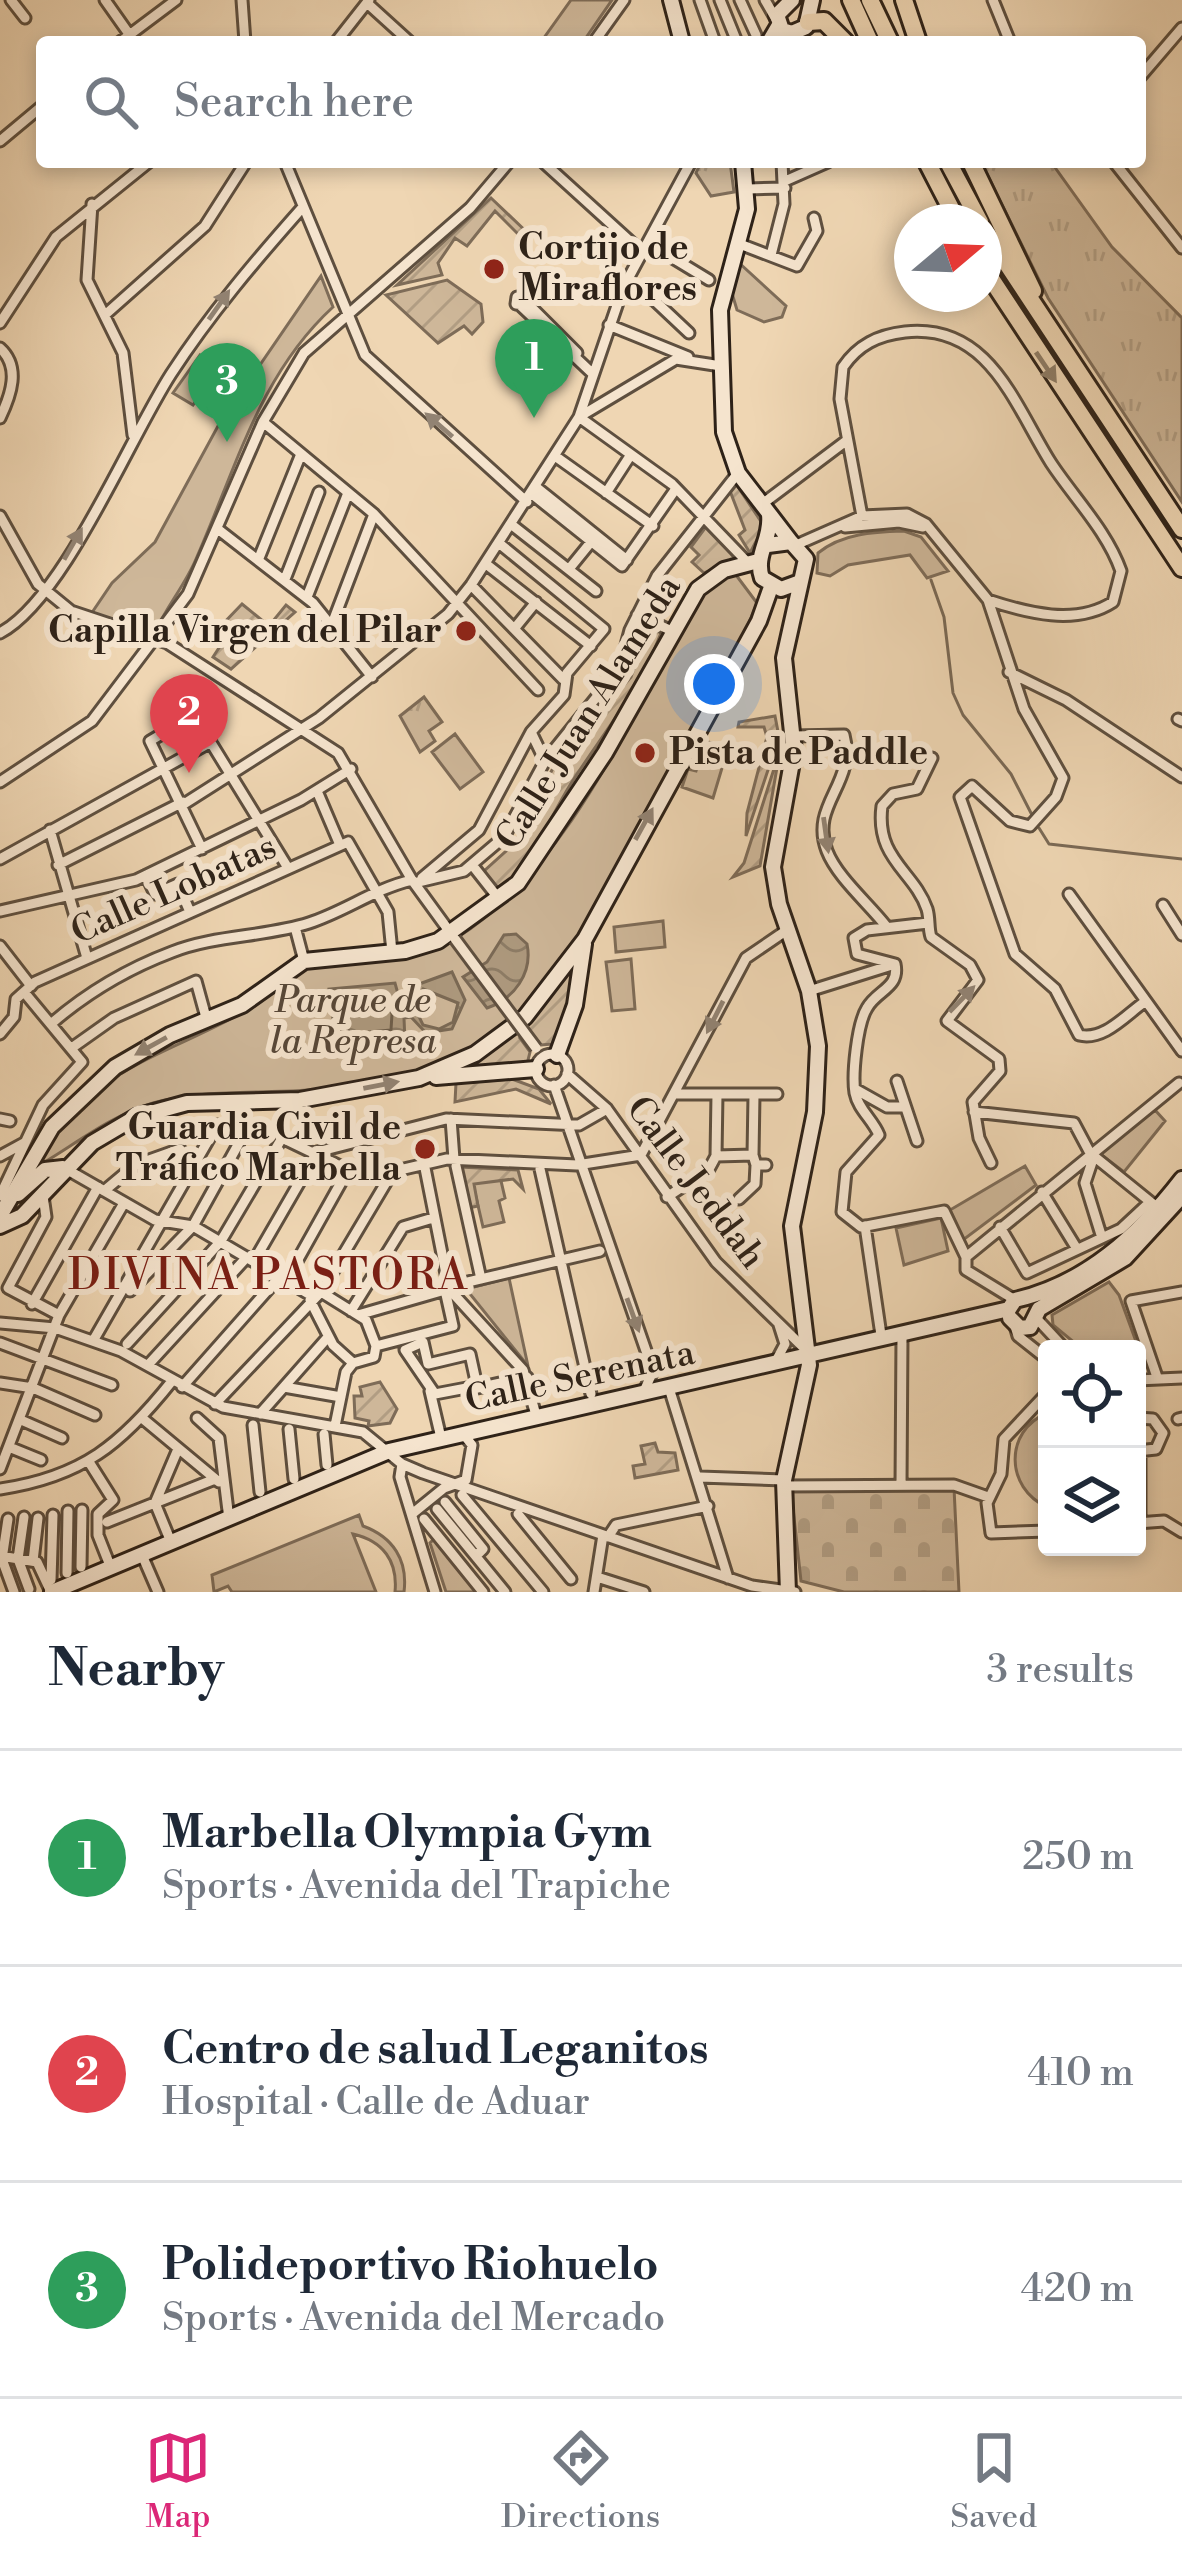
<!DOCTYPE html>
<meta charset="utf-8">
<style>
body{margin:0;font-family:"Libre Bodoni",serif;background:#f6f6f7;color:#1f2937}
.controls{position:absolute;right:36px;bottom:36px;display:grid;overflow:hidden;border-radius:12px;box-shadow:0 6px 18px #0003}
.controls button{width:108px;height:108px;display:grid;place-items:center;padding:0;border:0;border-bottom:3px solid #e0e1e3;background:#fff;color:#1f2937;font:60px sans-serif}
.compass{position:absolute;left:894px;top:204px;width:108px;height:108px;border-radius:50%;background:#fff;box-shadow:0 6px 18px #0003;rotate:71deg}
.you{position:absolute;left:714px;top:684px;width:42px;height:42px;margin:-30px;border:9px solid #fff;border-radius:50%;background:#1a73e8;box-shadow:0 0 0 18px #1a73e833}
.badge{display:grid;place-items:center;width:78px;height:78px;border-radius:50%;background:#db2777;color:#fff;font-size:39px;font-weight:700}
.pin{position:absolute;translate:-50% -99px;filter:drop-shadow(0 3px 6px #0008)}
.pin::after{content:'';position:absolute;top:63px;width:42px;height:36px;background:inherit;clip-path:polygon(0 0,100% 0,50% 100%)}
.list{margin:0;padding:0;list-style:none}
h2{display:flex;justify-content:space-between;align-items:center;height:156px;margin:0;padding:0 48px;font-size:51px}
h2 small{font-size:39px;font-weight:400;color:#747a83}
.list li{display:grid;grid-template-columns:78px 1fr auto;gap:36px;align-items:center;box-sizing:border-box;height:216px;padding:0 48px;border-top:3px solid #e0e1e3}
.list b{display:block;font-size:45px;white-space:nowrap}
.list p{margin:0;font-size:39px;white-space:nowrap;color:#747a83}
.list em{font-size:39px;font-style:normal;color:#747a83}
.icon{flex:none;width:66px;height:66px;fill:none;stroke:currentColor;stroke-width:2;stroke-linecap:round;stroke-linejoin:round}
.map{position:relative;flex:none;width:1182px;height:1592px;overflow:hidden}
.search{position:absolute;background:#fff;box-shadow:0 6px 18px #0003;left:36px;right:36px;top:36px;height:132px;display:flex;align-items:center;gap:30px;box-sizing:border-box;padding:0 42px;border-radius:12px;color:#747a83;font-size:45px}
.sheet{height:804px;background:#fff}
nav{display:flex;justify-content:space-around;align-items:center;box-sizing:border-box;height:168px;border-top:3px solid #e0e1e3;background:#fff;font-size:33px;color:#747a83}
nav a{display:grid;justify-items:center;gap:6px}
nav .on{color:#db2777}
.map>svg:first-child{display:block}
.grass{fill:url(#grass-tufts);stroke:#7e6c58;stroke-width:3}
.cemetery{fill:url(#cemetery-stones);stroke:#7e6c58;stroke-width:3}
.park{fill:#ceb799;stroke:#7e6c58;stroke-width:3}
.garden{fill:url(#garden-furrows);stroke:#7e6c58;stroke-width:3}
.water{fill:url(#water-waves);stroke:#7a6955;stroke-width:3;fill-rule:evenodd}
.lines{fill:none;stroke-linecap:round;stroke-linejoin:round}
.shore{stroke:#6e5e4b;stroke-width:3}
.stream{stroke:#7a6955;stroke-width:3}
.street-casing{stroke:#5e4f3f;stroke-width:15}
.secondary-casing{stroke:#2e2218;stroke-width:20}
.highway-casing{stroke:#2e2218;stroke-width:22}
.street{stroke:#f5e4ce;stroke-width:9}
.secondary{stroke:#f5e4ce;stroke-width:14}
.highway{stroke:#efd6b3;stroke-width:16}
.street-bridge-casing{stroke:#5e4f3f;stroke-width:15;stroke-linecap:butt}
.street-bridge{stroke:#f5e4ce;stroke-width:9}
.oneway{fill:#928373}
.oneway2{fill:#8e7c66}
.poi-dot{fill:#8f2418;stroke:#f5e4ce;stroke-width:4.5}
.labels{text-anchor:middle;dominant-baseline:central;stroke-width:12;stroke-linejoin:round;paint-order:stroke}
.poi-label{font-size:36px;font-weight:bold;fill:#2e2218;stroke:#f5e4ce;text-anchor:start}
.street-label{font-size:36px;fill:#2e2218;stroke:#f5e4ce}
.park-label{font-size:36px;font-style:italic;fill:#564738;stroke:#f5e4ce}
.quarter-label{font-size:42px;letter-spacing:3px;fill:#7a1f14;stroke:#f5e4ce}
</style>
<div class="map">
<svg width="1182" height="1592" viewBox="0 0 1182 1592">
<defs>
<pattern id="grass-tufts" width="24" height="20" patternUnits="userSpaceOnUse" patternTransform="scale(3)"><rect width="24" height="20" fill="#ceb799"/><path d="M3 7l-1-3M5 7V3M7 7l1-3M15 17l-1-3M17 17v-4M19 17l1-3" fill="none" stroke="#b19d83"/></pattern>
<pattern id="cemetery-stones" width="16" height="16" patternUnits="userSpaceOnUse" patternTransform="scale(3)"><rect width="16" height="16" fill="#ceb799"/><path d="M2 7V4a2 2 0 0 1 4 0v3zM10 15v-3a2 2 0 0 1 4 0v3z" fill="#b19d83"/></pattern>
<pattern id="garden-furrows" width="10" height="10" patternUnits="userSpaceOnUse" patternTransform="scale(3)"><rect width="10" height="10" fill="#ceb799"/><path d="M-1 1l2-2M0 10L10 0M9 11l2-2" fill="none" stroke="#b19d83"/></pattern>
<pattern id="water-waves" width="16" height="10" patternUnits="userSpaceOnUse" patternTransform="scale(3)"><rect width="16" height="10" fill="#ad997e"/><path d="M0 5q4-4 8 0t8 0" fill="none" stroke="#8d7c66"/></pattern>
</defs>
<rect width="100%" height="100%" fill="#efd6b3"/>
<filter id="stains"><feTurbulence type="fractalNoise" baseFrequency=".00167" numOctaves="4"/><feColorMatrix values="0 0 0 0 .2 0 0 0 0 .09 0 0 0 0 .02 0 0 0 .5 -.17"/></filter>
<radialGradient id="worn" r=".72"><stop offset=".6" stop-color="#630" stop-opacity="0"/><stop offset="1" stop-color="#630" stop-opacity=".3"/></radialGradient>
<!-- grass -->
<path class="grass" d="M701,162h29l4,30 -23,4 -15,-23z
M981,162h70l61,85 70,71v184l-134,-204z
M424,697l18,25 -13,9 6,10 -15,11 -20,-36z"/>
<!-- cemetery -->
<path class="cemetery" d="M954,1488l5,104h-115l-43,-11 -10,-91z"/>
<!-- park -->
<path class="park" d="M571,0h41l-29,42h-42z
M737,261l49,45 -4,11 -18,5 -27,-12 -6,-20z
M321,276l12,31c-74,68 -97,162 -137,252 -11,26 -29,47 -41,73l-64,-18 21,-31 43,-41 63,-116z
M200,355l19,13 -26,37 -20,-12z
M904,531l17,6 27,34 -21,7 -17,-23 -62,10 -18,11 -13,-3 1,-20c24,-20 56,-21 86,-22z
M736,575l21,28 -16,39c-62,114 -156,332 -260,402 -39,26 -93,34 -139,42 -62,11 -129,0 -189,17 -44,13 -81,44 -120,66 57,-101 116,-106 207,-155 24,-12 41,-38 67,-46 49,-13 107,-3 151,-31 112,-71 175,-226 240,-339l22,-21z
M455,734l28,38 -23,17 -28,-37z
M705,741l23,7 -15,50 -31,-11 6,-18 8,2z
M663,921l2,26 -49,5 -2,-25z
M631,959l4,50 -23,2 -6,-49z
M1155,1110l10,11 -41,51 -25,-19z
M1025,1166l11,19 -73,55 -13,-30z
M495,1179l6,2 4,17 -6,3 5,21 -21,5 -10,-43z
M941,1218l7,33 -44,14 -8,-37z
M509,1278l19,88 -62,-77z
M1109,1282l10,13 26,71 -8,2v-19h-55l-29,-24 -1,-10z
M1047,1413v94c-42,-19 -43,-76 0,-94z
M359,1515l4,11c30,11 45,34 41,66h-9c3,-31 -12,-51 -42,-58l23,58h-144l-4,-6 -14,6 -2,-17z
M436,1537l42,55h-32l-16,-49z"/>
<!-- garden -->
<path class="garden" d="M491,198l41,39 -5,6 -32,-32 -28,35 -12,-8 -17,25 4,12 -45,10z
M447,280l34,24 2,18 -11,12 -8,-8 -26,17 -52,-48z
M736,484l28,42 -14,27 -11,-18 6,-5 -15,-39z
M708,524l30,35 -34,14 -12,-11 7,-7 -8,-8z
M242,604l27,22 17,-21 9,7 -64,57 -18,-12 15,-23 -8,-7z
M649,627l12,6c-22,59 -58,100 -91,152 -23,38 -37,77 -72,107l-15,-20 32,-29 39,-77 77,-89z
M775,716l4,21 -33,99 1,-23 20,-76 -3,-10h-26l1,-5z
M780,750l-20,116 -27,11 11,-14z
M576,966l-11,53 -13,25 -11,1 -11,-14 -10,7 10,14 -3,12 -74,7c62,-29 79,-58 123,-105z
M512,1079l27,10 12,15 -35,-15 -61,13 1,-19z
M459,1167l59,3 5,19 -10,-10 -39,5 4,22 -10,2z
M380,1382l17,27 -7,14 -22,3 1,-5 -14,-3 -1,-22h8l-2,-9z
M655,1443l3,9 17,1 3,17 -43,8 -2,-12 12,-2 -4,-18z"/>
<!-- water -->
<path class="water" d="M516,934l11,10c6,29 -13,55 -40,64l-24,-31 24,-15 17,-27z
M452,972l13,28 -13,29 -26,4 -15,-16 -7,1 1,24 -68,8 -8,-61 66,-6 8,29 8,-25zM423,989l35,14 -5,19 -14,7 -16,-4 -10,-21z"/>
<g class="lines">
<!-- shore -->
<path class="shore" d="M349,997h36l7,17 -1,16 -42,4 -6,-30z"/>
<!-- stream -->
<path class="stream" d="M931,580l13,37 9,76 10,22 48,59 21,41
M1039,828l10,16 133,15"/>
<!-- street casing -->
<g class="street-casing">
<path id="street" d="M11,0l14,18
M105,0l24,34
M242,0l3,42
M700,0l15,42
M720,0l17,42
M740,0l16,35
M765,0l12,21
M993,0l17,42
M367,3l43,39
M120,42l56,-42
M336,42l33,-42
M594,42l30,-42
M1140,77l42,-49
M0,141l42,-35
M285,162l80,193 162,147
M543,162l99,90
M1114,162l68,86
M785,181l43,-19
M748,189l37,-1
M92,204l-5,76 36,73 10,82
M737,243l60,23 20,-35 -3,-13
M653,246l56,34
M771,255l13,-51 -2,-42
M631,290l23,10 35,33
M517,297l8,1 -1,7 -8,-1z
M526,302l51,51
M521,306l72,68
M106,314l99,-88 41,-64
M0,323l56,-86 93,-75
M609,325l79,32
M0,348c21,19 11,47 0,70
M579,417l93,67 76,79
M579,417l97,-58 45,7
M263,422l111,92 164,176
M555,456l98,70
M536,487l91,73
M606,493l24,-37
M532,494l90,72 53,-76
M761,505l85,-64
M0,516l38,68 33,27 96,32 171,110 74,127 40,55
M862,516l-22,-117 3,-32c15,-22 35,-32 62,-35 84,-9 109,72 146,131 23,35 56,68 70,108l-8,31c-37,24 -86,11 -125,-2
M512,525l84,66
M845,527l54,-5 24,5
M219,530l94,73 59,74
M796,545l66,-29 45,-2 19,10 62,76 36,109 39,69 -7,19 -26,29 -20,-5 -38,-35 -12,11 55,157 40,35 24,46c24,6 45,-18 64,-32
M259,558l42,-104
M486,564l105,82
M569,569l22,-27
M285,579l34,-87
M471,585l92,94
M307,597l41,-104
M637,615l35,16
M332,624l42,-110
M514,629l22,-27
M0,633c64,-34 129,-194 171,-259 39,-60 84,-113 131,-166
M1009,672l57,28 116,77
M1178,719l4,2
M531,732l14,29
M793,736l51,-1c13,49 -35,69 -17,116 10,26 42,53 59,75
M932,758l-15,31 -24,5 -11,12c-7,53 32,65 45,103 3,10 1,19 4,28l39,28 8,15 -31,41 52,38 1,12 -27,31 6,36 12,25
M0,782l92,-61 96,-127 75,-172 41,-69 166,-145 39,-46
M317,791l23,54
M184,804l135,-86 129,-104 23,-29 108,-168 44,-129 68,-126
M50,830l37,128
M202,849l-52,-108 44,-26 94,153
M0,859l211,-117
M58,865l125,-63
M473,866l26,33
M146,875l9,19 23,-10 12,28
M422,878l57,-48 52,-98 33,-37 3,-22 37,-44 -104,-85
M414,883l50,-12 40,-34 41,-76 75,-93 10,-38 27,-54 81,-103
M1069,894l113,157
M1163,905l19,30
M0,911l136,-31 165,-80 50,-31
M928,923l-61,7 -13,8 3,16 38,10c5,24 -18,26 -28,44 -10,16 -15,67 -12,85 3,16 18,27 24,42l-33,37 -4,40 19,15 83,-16 22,46v13l49,30
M295,927l9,34
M0,946l31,40
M809,991l86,-27
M52,1023c36,-31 75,-54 120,-71 43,-17 93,-15 137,-29 37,-12 65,-34 103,-43
M0,1034l14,-17 2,-18 19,-17 313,-140 40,70 4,40
M73,1047l41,-29 82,-37 11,40
M536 1070a16 16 0 1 1 32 0a16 16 0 1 1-32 0Z
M567,1074l40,35 109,153 89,87
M897,1081l20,60
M554,1085l99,286 -8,18
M855,1089l32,18h17
M675,1094h102
M974,1112l100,11 16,30 68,55
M0,1119l10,2
M451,1119l3,40
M753,1155l1,-60
M0,1156l24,-13
M716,1156l1,-62
M1094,1156l-9,27 17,55
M424,1163l25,126 74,81 13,45
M456,1166l25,113
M66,1169l89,51 38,6 121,71
M540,1169l51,225
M104,1191l31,-26 45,-16
M1042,1192l35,57
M0,1196l43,-91 39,-43 -58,-70
M667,1197l42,-28 7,-13 37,-1 3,10h10
M739,1199l16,-15 1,-19
M865,1226l16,109
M1000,1227l27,46 94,-44 29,-27
M966,1257l213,-174
M254,1261l63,-109 129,-33 133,6 28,-16
M287,1279l61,-109
M455,1285l145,-34
M8,1288l38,-71 -3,-21
M8,1288l51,27
M130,1291l63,-65 46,-83
M321,1292l45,28 10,26
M310,1300l23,45 20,18
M32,1304l66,-117
M351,1311l52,-84 30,-9
M358,1315l87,-25
M1038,1320l27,29
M0,1323l55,5 66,23 102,56 140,25 39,32 21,9 329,113 43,6
M1015,1326l3,10 29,23
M93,1341l124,-216
M423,1342l5,22 42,-10 7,32 -42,8 -30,-44z
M0,1343l112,42
M127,1344l94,-103 61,-103 83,40 82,-19 130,6 64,-10 105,-197 41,-28
M376,1346l77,-20 -8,-36
M776,1361l9,-17 -6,-19
M353,1363l21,-6 2,-11
M148,1365l99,-108
M1157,1377l-26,-76 51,-9
M1137,1380l45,-2
M0,1383l33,5 62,27
M182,1387l99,-112
M284,1387l57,10
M669,1388l59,190
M473,1389l54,-12
M430,1391l11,47
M1047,1393l-43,46 -3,35 -14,29 4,30 56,-2
M215,1404l106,-112 72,-121
M1137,1407l2,-27
M260,1414l68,-77
M142,1418l77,64
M197,1418l22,20 10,81
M1137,1418l16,1 10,14 -7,16 -19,2
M1178,1419l4,-1
M21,1420l41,18
M253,1425l7,67
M335,1426l11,-54 7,-9
M289,1429l5,50
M324,1434l3,31
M9,1447l32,13
M1140,1452v70
M89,1462l24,38 -15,14v21l13,33
M402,1464l-2,13 35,115
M0,1469l59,-154 65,-112
M700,1477l84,3
M901,1485l1,-148
M784,1486l170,-1 34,12
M0,1489c82,-12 122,-45 172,-108
M462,1495l81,97
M445,1502l38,47 -5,5
M437,1509l68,83
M412,1514l32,-26 22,-8 6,-35 -8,-10
M518,1514l53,65
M24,1517l-6,42 11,30
M8,1519l-6,40 12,33
M424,1519l59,73
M107,1522l108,-43
M1137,1523l27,-2 18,11
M608,1537l8,-12 92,-19
M171,1542l-16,-39 23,-54
M142,1555l16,37
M0,1556l37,6 14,30
M33,1561l5,-43
M81,1567l1,-57
M67,1573l1,-62
M597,1577l47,15
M51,1580l2,-65
M594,1592l9,-57"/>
</g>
<!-- secondary casing -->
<g class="secondary-casing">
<path id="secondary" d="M671,0l11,42
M792,0l-15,15 5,15 10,3 14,-6 6,-27
M769,42l10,-17
M743,162l4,47 -27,101 4,122 14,41 53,69
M769,515c3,24 -15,40 -7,63l19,11 19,-7
M768,545l23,-3 15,17 -22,99 10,93 -21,116 6,37 30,87 9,55 -3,66 -23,114 17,139 -25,115 4,112
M557,1055l18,-50 9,-61
M436,1077l100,-8
M18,1194l27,-24 18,-2
M0,1216l52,-89 63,-60 55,-32 72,-30 62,-44 101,-10 33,-10 80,-58 87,-130 93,-164 26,-19 34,-9
M0,1226l22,-10 70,-73 44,-26 51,-14 113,-3 119,-22 56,-24 50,-37 60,-78 174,-318 12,-34
M1009,1309l6,-9c70,-16 123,-64 167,-121
M1039,1309l86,-51 57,-62
M1010,1318l10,10 10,-1 9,-18
M52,1592l337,-141 620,-142"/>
</g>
<!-- highway casing -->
<g class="highway-casing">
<path id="highway" d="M851,0l19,42
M870,0l20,42
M904,0l14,42
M808,22l16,-1 21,21
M927,162l31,60
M948,162l32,60
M971,162l62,129
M984,229l198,300
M984,268l198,300"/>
</g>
<!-- street -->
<use href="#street" class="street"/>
<!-- secondary -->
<use href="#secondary" class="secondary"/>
<!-- highway -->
<use href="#highway" class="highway"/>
<!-- street-bridge casing -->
<g class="street-bridge-casing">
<path id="street-bridge" d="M455,939l81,109"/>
</g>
<!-- street-bridge -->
<use href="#street-bridge" class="street-bridge"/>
</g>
<!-- one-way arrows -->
<defs><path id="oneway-solid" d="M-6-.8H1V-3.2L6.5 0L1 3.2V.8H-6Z" transform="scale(3)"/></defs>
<g class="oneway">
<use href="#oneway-solid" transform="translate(219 305) rotate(-55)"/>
<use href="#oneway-solid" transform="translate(439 425) rotate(-139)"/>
<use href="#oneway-solid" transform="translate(73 544) rotate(-60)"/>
<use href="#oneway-solid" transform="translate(644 824) rotate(-61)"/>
<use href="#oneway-solid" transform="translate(826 835) rotate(82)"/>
<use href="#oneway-solid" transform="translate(962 999) rotate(-46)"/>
<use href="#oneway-solid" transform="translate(715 1017) rotate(117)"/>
<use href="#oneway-solid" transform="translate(151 1046) rotate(151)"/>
<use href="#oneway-solid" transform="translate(381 1085) rotate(-11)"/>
<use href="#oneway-solid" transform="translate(633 1315) rotate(70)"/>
</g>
<use class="oneway2" href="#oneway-solid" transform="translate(1046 367) rotate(56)"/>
<!-- markers -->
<g class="poi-dot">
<circle cx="494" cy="269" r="12"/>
<circle cx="466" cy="631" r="12"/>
<circle cx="645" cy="753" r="12"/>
<circle cx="425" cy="1149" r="12"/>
</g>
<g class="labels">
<!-- poi labels -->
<g class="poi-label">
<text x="518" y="248">Cortijo de<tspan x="518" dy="41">Miraflores</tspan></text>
<text x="442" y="631" text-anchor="end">Capilla Virgen del Pilar</text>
<text x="669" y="753">Pista de Paddle</text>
<text x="401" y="1128" text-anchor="end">Guardia Civil de<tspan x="401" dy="41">Tráfico Marbella</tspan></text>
</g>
<!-- street labels -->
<g class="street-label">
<text transform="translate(589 713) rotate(-58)">Calle Juan Alameda</text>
<text transform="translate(174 890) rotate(-24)">Calle Lobatas</text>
<text transform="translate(695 1183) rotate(53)">Calle Jeddah</text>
<text transform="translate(580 1377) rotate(-12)">Calle Serenata</text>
</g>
<!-- park labels -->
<g class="park-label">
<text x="353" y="1001">Parque de<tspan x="353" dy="41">la Represa</tspan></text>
</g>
<!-- quarter labels -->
<g class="quarter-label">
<text x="269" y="1276">DIVINA PASTORA</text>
</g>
</g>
<rect width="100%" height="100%" filter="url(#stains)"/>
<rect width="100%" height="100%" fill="url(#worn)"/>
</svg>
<div class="controls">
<button><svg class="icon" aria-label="locate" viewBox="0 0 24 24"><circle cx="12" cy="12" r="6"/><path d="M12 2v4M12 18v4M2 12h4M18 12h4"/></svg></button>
<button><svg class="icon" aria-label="layers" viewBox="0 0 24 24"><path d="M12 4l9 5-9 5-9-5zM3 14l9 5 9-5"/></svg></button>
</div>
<svg class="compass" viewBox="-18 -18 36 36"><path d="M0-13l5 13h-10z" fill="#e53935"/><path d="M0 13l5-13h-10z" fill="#747a83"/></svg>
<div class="you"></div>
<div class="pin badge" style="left:534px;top:418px;background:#2e9e5b">1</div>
<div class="pin badge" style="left:189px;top:773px;background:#e0444e">2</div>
<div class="pin badge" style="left:227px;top:442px;background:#2e9e5b">3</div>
<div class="search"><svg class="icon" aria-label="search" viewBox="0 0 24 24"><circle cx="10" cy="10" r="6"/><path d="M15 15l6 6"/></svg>Search here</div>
</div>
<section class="sheet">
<h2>Nearby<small>3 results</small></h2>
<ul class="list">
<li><span class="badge" style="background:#2e9e5b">1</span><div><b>Marbella Olympia Gym</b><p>Sports · Avenida del Trapiche</p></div><em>250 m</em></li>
<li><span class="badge" style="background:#e0444e">2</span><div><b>Centro de salud Leganitos</b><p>Hospital · Calle de Aduar</p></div><em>410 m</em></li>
<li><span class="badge" style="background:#2e9e5b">3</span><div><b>Polideportivo Riohuelo</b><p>Sports · Avenida del Mercado</p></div><em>420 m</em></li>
</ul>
</section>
<nav>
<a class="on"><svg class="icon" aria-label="map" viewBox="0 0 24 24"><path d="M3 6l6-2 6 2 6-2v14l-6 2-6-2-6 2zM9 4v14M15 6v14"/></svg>Map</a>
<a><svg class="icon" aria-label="directions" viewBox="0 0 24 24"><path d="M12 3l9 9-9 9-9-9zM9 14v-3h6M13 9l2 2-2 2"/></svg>Directions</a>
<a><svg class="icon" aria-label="saved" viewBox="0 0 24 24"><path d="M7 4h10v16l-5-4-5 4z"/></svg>Saved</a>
</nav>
